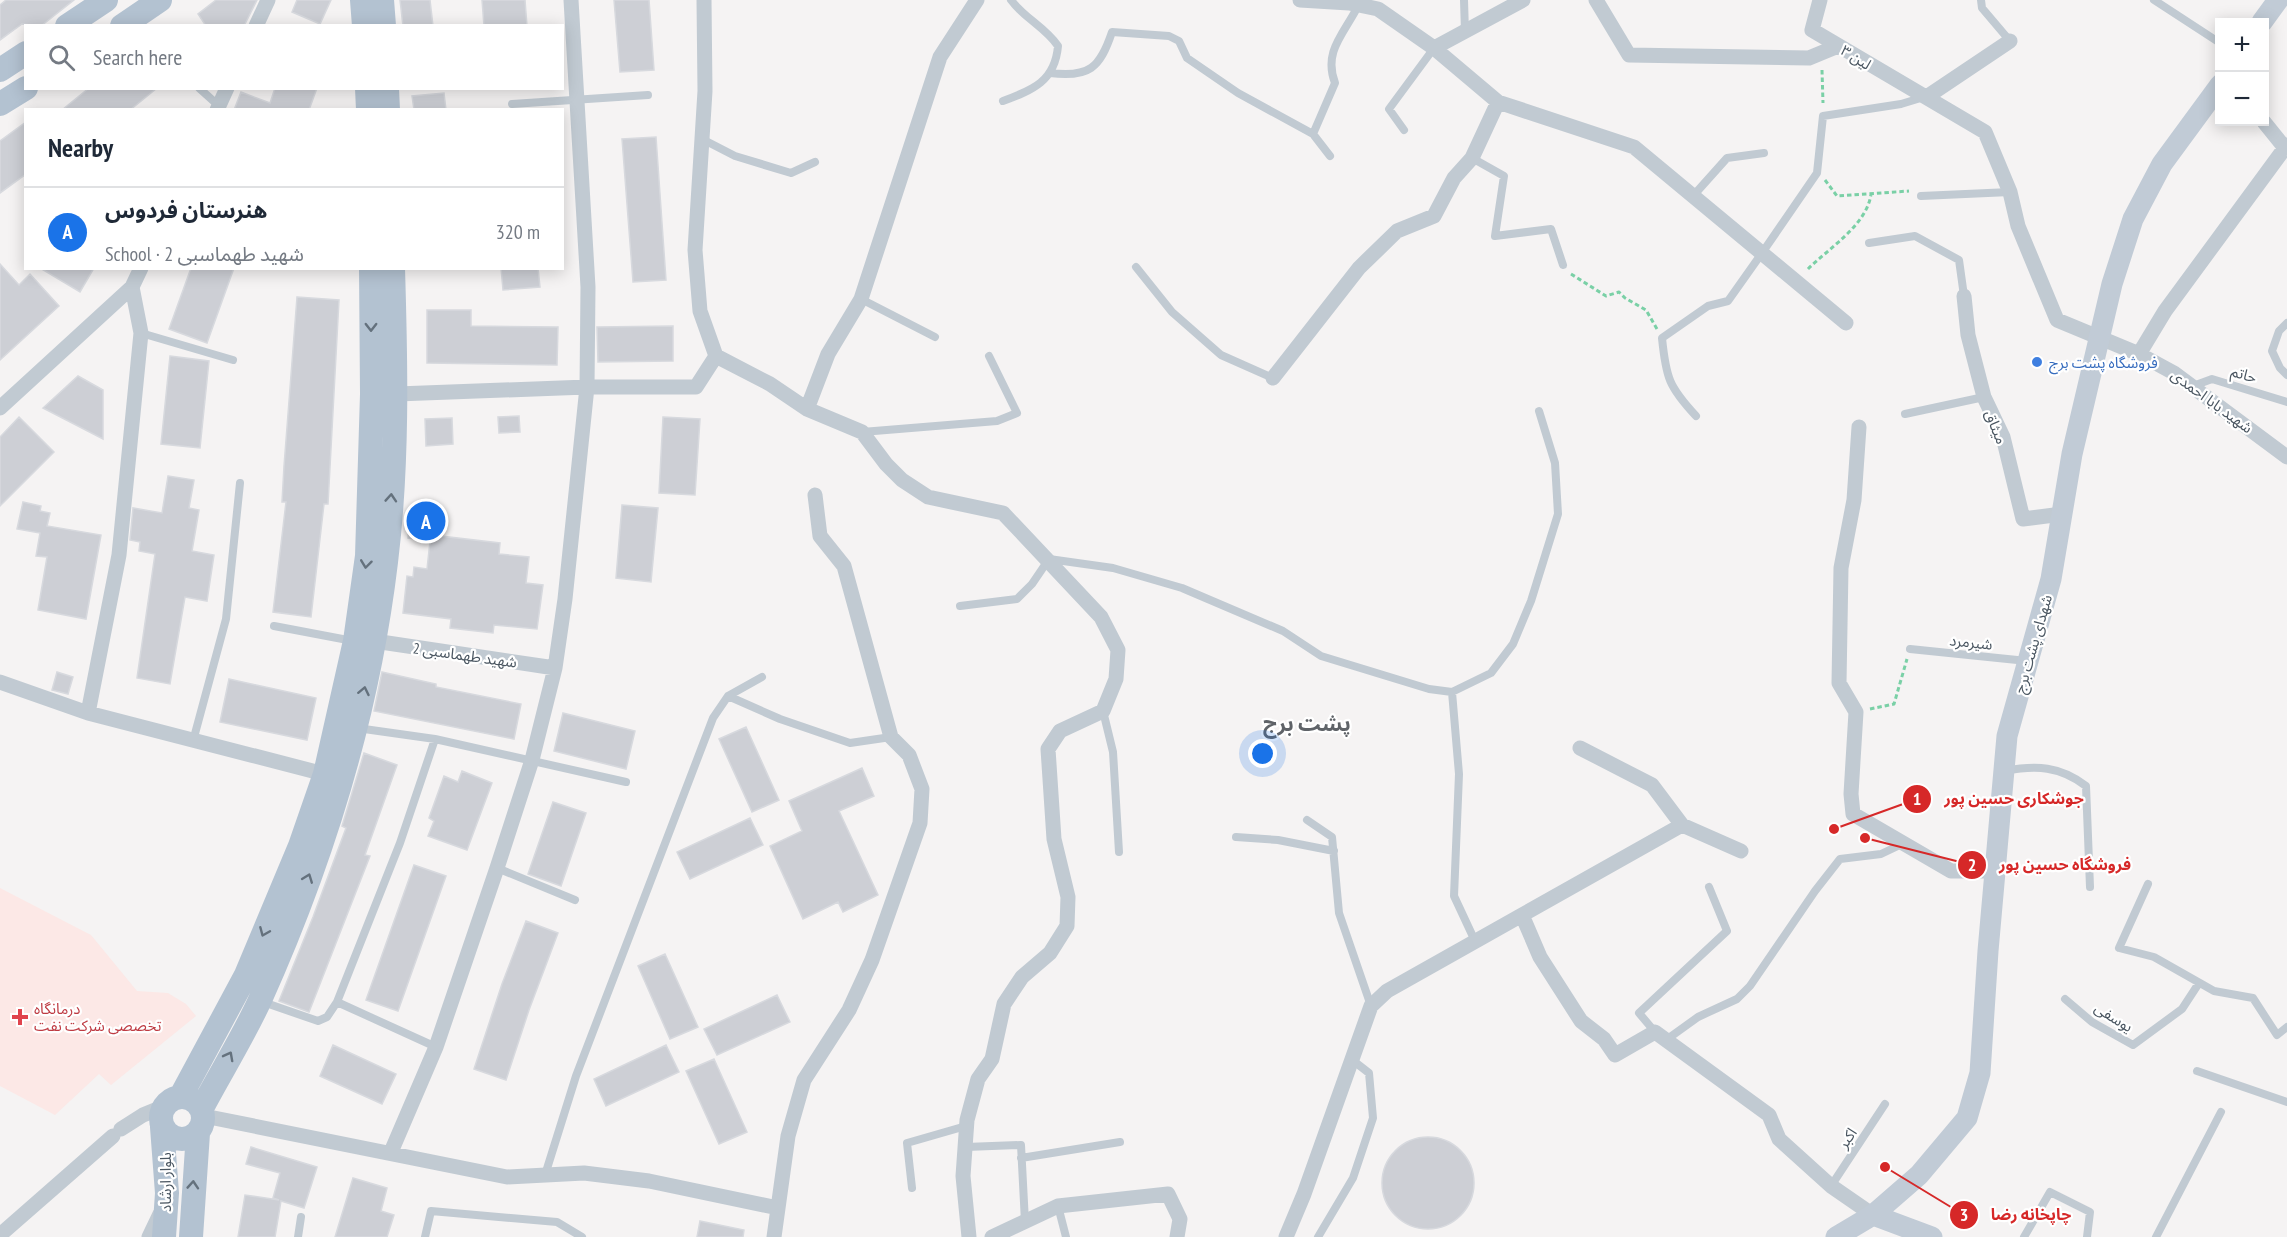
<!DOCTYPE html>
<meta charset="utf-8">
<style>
body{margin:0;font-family:"PT Sans Narrow","Noto Sans Arabic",sans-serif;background:#f6f6f7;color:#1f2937}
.controls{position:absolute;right:18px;top:18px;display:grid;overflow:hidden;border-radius:0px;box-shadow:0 3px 15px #0003}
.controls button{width:54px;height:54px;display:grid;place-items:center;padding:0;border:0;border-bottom:2px solid #e0e1e3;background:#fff;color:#1f2937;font:30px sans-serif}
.you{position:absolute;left:1263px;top:754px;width:21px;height:21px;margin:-15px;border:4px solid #fff;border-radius:50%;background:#1a73e8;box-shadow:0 0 0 9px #1a73e833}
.badge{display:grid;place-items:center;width:39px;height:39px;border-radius:50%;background:#1a73e8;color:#fff;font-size:20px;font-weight:700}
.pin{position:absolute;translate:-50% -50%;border:3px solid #fff;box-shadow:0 2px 6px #0006}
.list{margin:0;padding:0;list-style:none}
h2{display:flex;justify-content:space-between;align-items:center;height:78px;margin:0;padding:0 24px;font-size:26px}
h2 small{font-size:20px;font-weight:400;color:#747a83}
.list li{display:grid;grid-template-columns:39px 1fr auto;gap:18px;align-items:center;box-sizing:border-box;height:84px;padding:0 24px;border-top:2px solid #e0e1e3}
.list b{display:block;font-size:22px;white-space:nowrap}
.list p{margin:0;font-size:20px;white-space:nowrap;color:#747a83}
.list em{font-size:20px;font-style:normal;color:#747a83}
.icon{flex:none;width:33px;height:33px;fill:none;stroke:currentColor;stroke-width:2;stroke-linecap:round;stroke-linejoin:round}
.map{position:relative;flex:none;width:2287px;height:1237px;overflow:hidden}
.search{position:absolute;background:#fff;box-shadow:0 3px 15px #0003;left:24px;top:24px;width:540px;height:66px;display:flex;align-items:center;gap:15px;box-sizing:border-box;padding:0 21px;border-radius:0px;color:#747a83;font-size:22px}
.panel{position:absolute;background:#fff;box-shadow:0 3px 15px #0003;left:24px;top:108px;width:540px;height:162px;border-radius:0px}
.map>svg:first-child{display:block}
.medical{fill:#fce8e6}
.building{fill:#cdcfd5;stroke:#d7d9de;stroke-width:1.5}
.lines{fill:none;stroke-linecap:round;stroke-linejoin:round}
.path{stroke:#7ad0a6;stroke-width:3;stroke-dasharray:4.5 3;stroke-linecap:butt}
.lane{stroke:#c1cad2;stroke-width:8}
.street{stroke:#c1cad2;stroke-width:15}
.secondary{stroke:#c1cbd6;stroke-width:21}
.primary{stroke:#b3c2d1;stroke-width:24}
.oneway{stroke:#64717d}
.shop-dot{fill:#3f7fe0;stroke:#fff;stroke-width:2}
.health-dot{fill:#e0444e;stroke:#fff;stroke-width:2}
.labels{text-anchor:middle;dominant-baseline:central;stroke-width:4.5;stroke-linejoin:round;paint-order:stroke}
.street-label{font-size:15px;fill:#4a5661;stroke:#fff}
.shop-label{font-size:15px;fill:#366cbe;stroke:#fff;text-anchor:start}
.health-label{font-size:15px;fill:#be3a42;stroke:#fff;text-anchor:start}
.district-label{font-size:21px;font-weight:bold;fill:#5f6368;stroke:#fff}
.leader{fill:none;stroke:#d62828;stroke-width:2}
.callout-dot{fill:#d62828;stroke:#fff;stroke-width:2}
.mark-label{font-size:18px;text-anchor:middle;font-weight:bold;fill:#fff}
.callout-label{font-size:16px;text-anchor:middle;font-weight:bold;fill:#d62828;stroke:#fff;stroke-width:4.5;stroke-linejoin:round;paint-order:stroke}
</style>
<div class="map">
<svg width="2287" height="1237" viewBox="0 0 2287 1237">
<rect width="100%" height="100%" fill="#f5f3f3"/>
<!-- medical -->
<path class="medical" d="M0,888l91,47 46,56 31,2 18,11 10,12 -85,69 -12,-11 -44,41 -55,-29z"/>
<!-- building -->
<path class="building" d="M6,0h68l-33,26 -19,-2 -22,16v-35z
M216,0h41l-13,26h-38l-8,-12z
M297,0h34l-11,24 -28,-12z
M400,0h30l3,26h-30z
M482,0h43l2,26h-43z
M614,0h35l5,70 -34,2z
M89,88h68l-27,22h-68z
M275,88h42l-8,22h-75l7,-18 29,11z
M444,93l2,17h-32l-2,-14z
M26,122v52l-26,19v-52z
M656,137l10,143 -33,2 -11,-143z
M0,264l19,21 11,-11 29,32 -59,54z
M40,268h54l-14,24z
M191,268h43l-27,75 -38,-14z
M501,268h37l2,19 -37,3z
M297,297l42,3 -11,204h-4l-13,113 -38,-5 13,-110h-4l2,-36z
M427,310h44v16l87,1 -1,38 -130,-2z
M673,326v35l-75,1 -1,-35z
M170,356l39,5 -9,87 -39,-4z
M78,376l25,14v49l-60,-31z
M519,416l1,16 -21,1 -1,-16z
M19,417l35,35 -54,54v-69z
M663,417l37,2 -5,76 -36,-2z
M452,418l1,26 -27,2 -1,-27z
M168,476l26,4 -5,28 10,2 -7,41 22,4 -7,46 -22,-4 -15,87 -33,-6 18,-124 -16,-3 1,-9 -10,-2 3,-32 29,5z
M23,502l18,4 -1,5 10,2 -3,13 54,9 -15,84 -48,-9 9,-53 -11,-1 4,-23 -23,-4z
M622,505l36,3 -7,74 -35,-4z
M411,509l33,4 -3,23 59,7 -1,11 30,3 -3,26 17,2 -6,44 -43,-4 -1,8 -43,-5 1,-9 -48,-6 4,-37 6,1 1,-10 13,2 3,-28 -22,-3z
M57,672l16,5 -5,17 -16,-4z
M382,672l54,12v3l85,17 -7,35 -140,-28z
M229,679l87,19 -9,42 -87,-18z
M563,713l72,18 -9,38 -72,-18z
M746,727l33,73 -27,12 -33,-73z
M364,753l33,12 -32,90 5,1 -61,156 -30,-11 34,-84 33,-89 -4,-2z
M862,768l12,28 -35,15 39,84 -35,17 -5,-10 -35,17 -33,-73 32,-15 -13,-30z
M462,771l30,12 -25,67 -39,-14 6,-15 -5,-3 15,-42 14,6z
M553,802l33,11 -25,73 -33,-12z
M750,818l13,27 -73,34 -13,-27z
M414,865l32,11 -48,135 -32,-11z
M526,921l32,12 -29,77 -23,70 -32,-11 28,-85z
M665,954l33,73 -28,12 -32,-73z
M777,995l13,27 -73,33 -13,-26z
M333,1045l63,29 -14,30 -62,-28z
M666,1045l13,27 -73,34 -12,-27z
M714,1059l33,73 -28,12 -33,-73z
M1382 1183a46 46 0 1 1 92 0a46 46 0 1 1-92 0Z
M251,1147l66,20 -13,41 -23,-7 -6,36h-37l7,-42 34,5 -6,-2 7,-25 -34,-9z
M353,1178l34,10 -6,23 13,4 -7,22h-52z
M700,1221l44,9 -1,7h-46z"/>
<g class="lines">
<!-- path -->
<path class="path" d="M1822,70l1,33
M1825,180l12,16 72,-5
M1808,269c21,-21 59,-44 63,-75
M1571,274l35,22 13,-4 6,6 21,12 11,19
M1870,709l24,-5 13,-45"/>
<!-- lane -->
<path class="lane" d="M1464,0l1,32
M1981,0l1,8 28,33
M2154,0l66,43
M1050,73c39,5 50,-5 62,-41l57,4 10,5 8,17 51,35 75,41
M199,88l20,18
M1003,101c30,-11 52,-20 55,-55 -13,-19 -34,-28 -47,-46
M512,104l136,-9
M1404,130l-15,-21 45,-61
M702,139l33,17 56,17 24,-11
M1330,156l-17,-22 22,-51c-12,-32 9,-49 23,-77
M1472,158l32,18 -9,60 56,-7 12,36
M1693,196l34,-38 37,-5
M1921,196l89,-4
M1869,243l46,-7 44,24 5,36
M1136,267l36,45 49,43 52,23
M861,299l74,38
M2287,323l-8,8 -7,20 8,17 7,7
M141,333l92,27
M2193,386l19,-7 75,23
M1905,414l79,-17
M1696,416c-27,-29 -30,-38 -34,-78l46,-32 20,-5 34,-48 55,-80 6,-57 78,-12 23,-7
M862,432l135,-11 20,-8 -28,-57
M960,606l57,-7 15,-15 17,-25 64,9 69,20 101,43 38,25 108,33 23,3 39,-19 22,-29 18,-43 27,-87 -3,-51 -16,-52
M274,626l79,15
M1910,649l117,12
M1452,692l7,82 -5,122 21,45
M728,696l52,23 70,24 41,-6
M1103,711l10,41 6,100
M357,728l78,11 191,43
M193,741l33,-122 14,-136
M2005,771c31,-6 55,-5 81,15l4,101
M1307,820l25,17 7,76 32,93
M1236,837l42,3 56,11
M497,868l78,32
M2148,884l-29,64 35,9 60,34 39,7 24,37 10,-8
M2065,999l27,23 41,23 49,-36 17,-26
M263,1002l55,19 9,-4 10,-15 63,-159 35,-104
M337,1002l99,45
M1655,1032l-16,-19 88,-82 -18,-44
M1666,1040l32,-23 39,-18 13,-13 65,-95 25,-32 41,-5 21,-10
M2197,1071l90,31
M966,1147l55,-2 4,77
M1021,1158l99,-16
M545,1175l31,-99 137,-358 15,-22 34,-19
M1831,1186l54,-82
M912,1188l-5,-45 59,-17
M1058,1206l8,31
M298,1237l3,-20
M425,1237l6,-26 126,11 25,15
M1318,1237l35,-59 20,-60 -4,-45 -18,-14
M2024,1237l26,-45 40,20 -3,25
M2156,1237l65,-125"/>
<!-- street -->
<path class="street" d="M704,0l1,91 -10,159 5,61 16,45 54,28 37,25 55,23 24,32 16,16 26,17 75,16 98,104 17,33 -2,29 -13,32 -43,20 -12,18 6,90 14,58 -1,29 -17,27 -28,24 -18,27 -12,55 -14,20 -11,41 -4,56 6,61
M1300,0l49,3 29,6 56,39
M1523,0l-89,48 64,54 136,45 212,176
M1596,0l33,55 180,3 29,-12
M1820,0l-8,30 173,102 25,60 8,34 39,94 82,34 35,19 113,84
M256,26l12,-26
M1928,96l82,-55
M217,110l10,-22
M2264,122l21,26
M1964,296l4,39 16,62 19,40 20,82 39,-5
M2139,354l26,-43 122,-166
M1273,378l86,-110 38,-37 37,-15 20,-38 18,-20 26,-56
M397,394l190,-7h109l20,-31
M0,408l132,-121
M807,409l21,-55 33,-55 79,-242 37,-57
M1859,427l-5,73 -13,68 -2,115 17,29 -5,82 2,20 98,57h44
M374,641l181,27
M0,682l88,31 244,63
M88,713l31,-158 22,-222 -9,-46 9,-19
M1580,748l72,37 30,40
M1522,915l160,-90 59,26
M204,1116l303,61 77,-4 65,8 129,27
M121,1129l22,-14 22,-9
M391,1152l45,-105 61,-179 35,-108 23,-92 10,-69 22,-212 1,-100 -17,-287
M1,1234l112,-98
M149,1237l11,-23
M774,1237l14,-101 16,-56 45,-70 23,-50 48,-137 2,-34 -13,-34 -18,-18 -47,-171 -24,-30 -5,-41
M992,1237l66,-31 110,-12 12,25 -3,18
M1286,1237l18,-43 67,-188 16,-15 135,-76 18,42 41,64 23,18 11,16 40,-23 114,83 10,24 52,47 42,29"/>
<!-- secondary -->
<path class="secondary" d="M2262,22l16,-22
M1873,1215l59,22
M1836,1237l37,-22 46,-40 48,-57 13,-45 8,-122 19,-215 44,-157 21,-125 40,-170 21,-65 29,-55 58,-79"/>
<!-- primary -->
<path class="primary" d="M362,0l2,26
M382,0l2,26
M67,26l39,-26
M122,26l38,-26
M0,70l26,-17
M367,88l1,22
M387,88l1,22
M0,104l26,-16
M181,1096l65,-121 54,-129 25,-72 30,-133 12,-85 5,-162 -1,-126
M161 1118a21 21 0 1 1 42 0a21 21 0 1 1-42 0Z
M202,1108c19,-36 41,-71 58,-108 62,-138 108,-287 126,-438 12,-97 10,-196 7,-294
M162,1127l5,66 -3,44
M191,1237l7,-104"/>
</g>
<!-- one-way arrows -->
<defs><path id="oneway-chevron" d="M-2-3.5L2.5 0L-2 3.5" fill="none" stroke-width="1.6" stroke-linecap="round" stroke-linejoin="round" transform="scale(1.5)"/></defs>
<g class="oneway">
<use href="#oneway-chevron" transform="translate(371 327) rotate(90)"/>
<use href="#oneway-chevron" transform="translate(391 498) rotate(-86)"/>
<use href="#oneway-chevron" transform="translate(366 564) rotate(97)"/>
<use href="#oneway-chevron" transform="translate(364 691) rotate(-78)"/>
<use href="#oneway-chevron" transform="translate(308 878) rotate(-69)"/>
<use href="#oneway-chevron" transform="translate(264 932) rotate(113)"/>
<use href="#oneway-chevron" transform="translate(229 1056) rotate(-62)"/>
<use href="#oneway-chevron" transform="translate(193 1185) rotate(-86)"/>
</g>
<!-- markers -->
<circle class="shop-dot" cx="2037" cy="362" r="6"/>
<path class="health-dot" d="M17 1008h6v6h6v6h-6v6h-6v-6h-6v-6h6z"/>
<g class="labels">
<!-- street labels -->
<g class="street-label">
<text transform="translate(1856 57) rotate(32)">لین ۳</text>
<text transform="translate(2244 374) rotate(16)">حاتم</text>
<text transform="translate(2212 401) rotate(36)">شهید بابا احمدی</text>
<text transform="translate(1996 427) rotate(68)">میثاق</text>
<text transform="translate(1971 642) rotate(6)">شیرمرد</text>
<text transform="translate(2033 644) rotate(-74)">شهدای پشت برج</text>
<text transform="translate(465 655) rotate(8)">شهید طهماسبی 2</text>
<text transform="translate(2114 1017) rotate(32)">یوسفی</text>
<text transform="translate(1847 1138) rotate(-56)">اکبر</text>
<text transform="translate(165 1182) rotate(-90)">بلوار ارشاد</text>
</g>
<!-- shop labels -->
<g class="shop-label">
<text x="2049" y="362">فروشگاه پشت برج</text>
</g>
<!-- health labels -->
<g class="health-label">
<text x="34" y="1008">درمانگاه<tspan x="34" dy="17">تخصصی شرکت نفت</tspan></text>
</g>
<!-- district labels -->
<g class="district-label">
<text x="1307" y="723">پشت برج</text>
</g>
</g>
<!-- callouts -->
<path class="leader" d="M1834 829L1917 799M1865 838L1972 865M1885 1167L1964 1215"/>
<g class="callout-dot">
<circle cx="1834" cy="829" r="6"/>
<circle cx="1865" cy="838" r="6"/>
<circle cx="1885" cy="1167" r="6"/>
<circle cx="1917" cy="799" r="15"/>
<circle cx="1972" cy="865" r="15"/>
<circle cx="1964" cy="1215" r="15"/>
</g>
<g class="mark-label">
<text x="1917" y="805">1</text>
<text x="1972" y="871">2</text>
<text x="1964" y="1221">3</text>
</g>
<g class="callout-label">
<text x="2014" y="804">جوشکاری حسین پور</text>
<text x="2065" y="870">فروشگاه حسین پور</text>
<text x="2031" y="1220">چاپخانه رضا</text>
</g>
</svg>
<div class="controls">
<button>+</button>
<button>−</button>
</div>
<div class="you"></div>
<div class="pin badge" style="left:426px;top:521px">A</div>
<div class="search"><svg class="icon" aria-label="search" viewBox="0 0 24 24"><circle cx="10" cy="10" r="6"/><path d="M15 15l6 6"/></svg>Search here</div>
<section class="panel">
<h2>Nearby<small></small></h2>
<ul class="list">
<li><span class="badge">A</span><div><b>هنرستان فردوس</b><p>School · شهید طهماسبی 2</p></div><em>320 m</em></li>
</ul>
</section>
</div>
